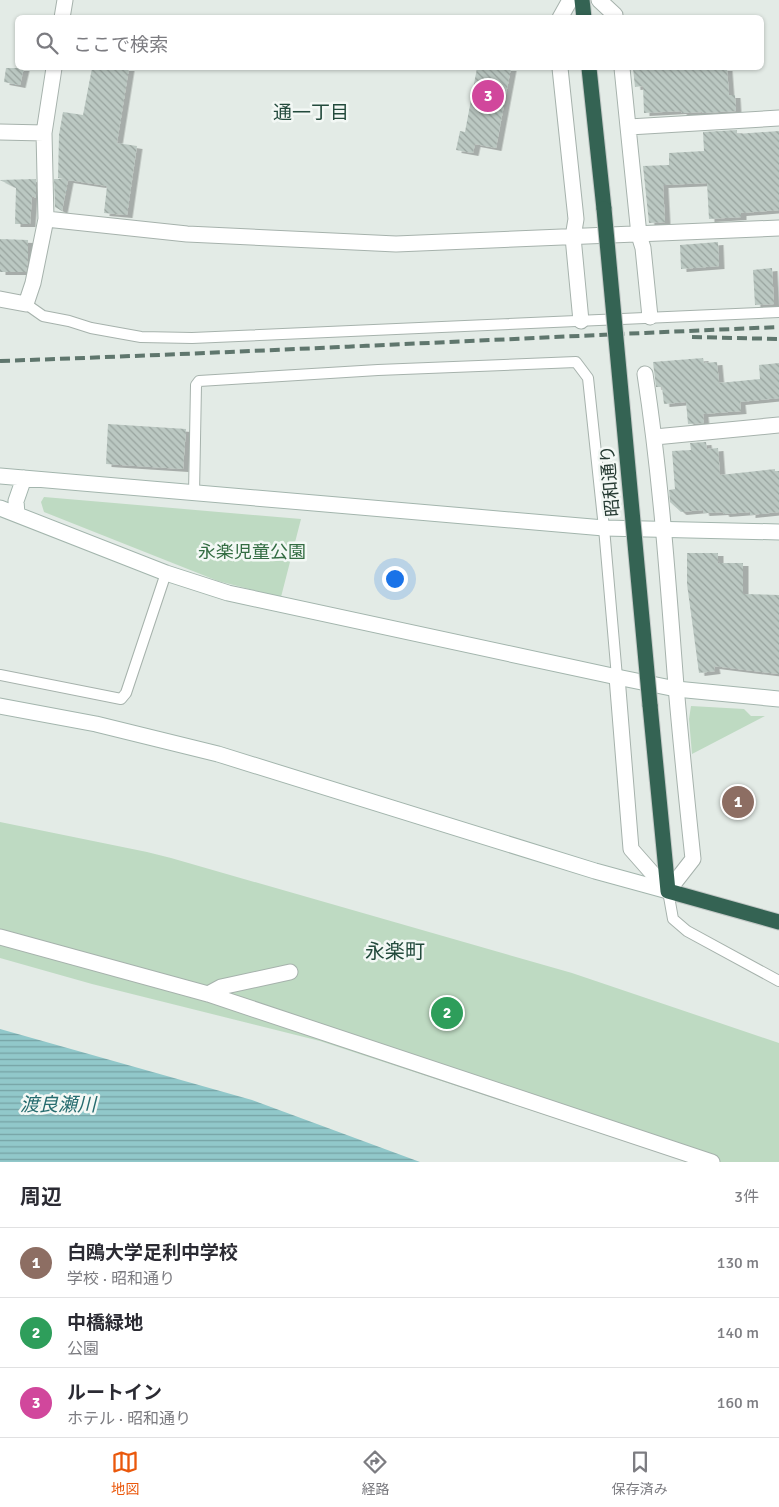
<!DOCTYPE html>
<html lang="ja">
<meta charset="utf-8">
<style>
body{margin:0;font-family:Signika,"Noto Sans JP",sans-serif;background:#f7f7f7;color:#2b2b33}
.you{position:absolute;left:394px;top:578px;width:18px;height:18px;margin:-12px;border:4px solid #fff;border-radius:50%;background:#1a73e8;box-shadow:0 0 0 8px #1a73e833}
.badge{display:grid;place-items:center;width:32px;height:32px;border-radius:50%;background:#ea580c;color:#fff;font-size:16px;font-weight:700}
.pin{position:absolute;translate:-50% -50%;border:2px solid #fff;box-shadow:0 1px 5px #0006}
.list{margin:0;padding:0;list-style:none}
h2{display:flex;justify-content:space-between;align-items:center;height:65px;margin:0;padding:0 20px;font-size:21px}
h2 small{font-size:16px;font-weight:400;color:#7c7c81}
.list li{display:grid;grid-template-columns:32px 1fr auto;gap:15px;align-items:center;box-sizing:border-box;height:70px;padding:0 20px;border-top:1px solid #e1e1e2}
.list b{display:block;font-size:19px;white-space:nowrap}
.list p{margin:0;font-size:16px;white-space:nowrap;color:#7c7c81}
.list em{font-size:16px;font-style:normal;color:#7c7c81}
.icon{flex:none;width:28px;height:28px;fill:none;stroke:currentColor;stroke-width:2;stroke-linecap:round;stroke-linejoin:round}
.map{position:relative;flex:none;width:779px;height:1162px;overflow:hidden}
.search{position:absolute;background:#fff;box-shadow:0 1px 4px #0004;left:15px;right:15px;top:15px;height:55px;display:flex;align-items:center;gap:12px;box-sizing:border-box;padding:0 18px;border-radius:8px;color:#7c7c81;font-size:19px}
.sheet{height:275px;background:#fff}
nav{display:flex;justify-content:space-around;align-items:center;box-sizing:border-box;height:70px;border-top:1px solid #e1e1e2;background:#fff;font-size:14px;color:#7c7c81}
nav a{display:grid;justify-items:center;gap:2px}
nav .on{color:#ea580c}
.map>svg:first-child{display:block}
.green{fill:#bedac2}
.water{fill:url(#water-rules)}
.building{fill:url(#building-back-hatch);filter:url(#shadow)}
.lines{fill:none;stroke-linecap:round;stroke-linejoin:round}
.lane-casing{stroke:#a6b2ac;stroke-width:12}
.street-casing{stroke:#a6b2ac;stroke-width:17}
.secondary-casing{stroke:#a3b5ad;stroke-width:17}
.highway-casing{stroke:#c2c8c6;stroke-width:17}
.lane{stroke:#fff;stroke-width:10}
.street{stroke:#fff;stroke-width:15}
.secondary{stroke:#fff;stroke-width:15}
.highway{stroke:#346353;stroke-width:15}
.rail{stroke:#5f766d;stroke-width:4;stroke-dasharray:10 5;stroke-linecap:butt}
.highway-bridge-casing{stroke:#c2c8c6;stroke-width:17;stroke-linecap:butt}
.highway-bridge{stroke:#346353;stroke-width:15}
.labels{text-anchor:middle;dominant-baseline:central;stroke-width:5;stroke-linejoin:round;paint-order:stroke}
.street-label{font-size:18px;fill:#253a32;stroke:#f3f8f5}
.park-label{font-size:18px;fill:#336c42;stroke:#f3f8f5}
.neighbourhood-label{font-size:19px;fill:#234a3c;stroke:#f3f8f5}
.water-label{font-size:19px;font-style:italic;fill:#266c6f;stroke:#f3f8f5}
.quarter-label{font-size:20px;fill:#234a3c;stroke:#f3f8f5}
</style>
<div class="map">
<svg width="779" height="1162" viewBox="0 0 779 1162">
<defs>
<pattern id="water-rules" width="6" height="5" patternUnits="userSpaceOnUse" patternTransform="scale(1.25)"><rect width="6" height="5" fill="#91c8ca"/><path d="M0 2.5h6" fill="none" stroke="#76a3a5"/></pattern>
<pattern id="building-back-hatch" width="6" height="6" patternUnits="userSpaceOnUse" patternTransform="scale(1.25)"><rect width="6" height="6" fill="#bbc8c2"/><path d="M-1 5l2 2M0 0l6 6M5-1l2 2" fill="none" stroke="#98a39e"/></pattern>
<filter id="shadow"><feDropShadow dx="5.5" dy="3" stdDeviation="0" flood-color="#0004"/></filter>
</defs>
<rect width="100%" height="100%" fill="#e3ebe6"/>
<!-- green -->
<path class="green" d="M44,497l257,22 -20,78 -63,-16 -174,-69 -3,-10z
M691,706l53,3 7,7h14l-73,38 -3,-35z
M0,822l147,30 24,6 401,115 207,70v119h-91l-368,-121 -228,-57 -92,-26z"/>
<!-- water -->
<path class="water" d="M0,1029l252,71 168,62h-420z"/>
<!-- building -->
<path class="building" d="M6,68h18l-4,17 -16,-3z
M92,68h37l-12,75 20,3 -10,69 -23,-2 3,-27 -39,-6 -6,31 -7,-4 -1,-28h9l-5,-1 1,-43 4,-23 20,3z
M477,68h34l-15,80 -21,-4 -2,9 -17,-3 4,-19 5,1z
M633,68h94l2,27h6l1,16 -34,2v-1l-20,1 -1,-2 -37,2 -1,-27 -8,1z
M737,130v4l42,-3v79l-38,3v4l-32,2 -2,-36 -44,2 2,37 -16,1 -6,-57 26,-1v-12l35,-2 -1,-19z
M36,179v19l-4,-2 -2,28h-15l1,-36 -16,-8z
M0,239l28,1v20l-2,12h-26z
M718,242l1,24 -38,3 -1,-24z
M772,268l2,36 -19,1 -2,-35z
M703,358l1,5 13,-1 2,21 41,-4 -1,-14 20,-2v35l-39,4 1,9 -38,3 1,9 -16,1 -2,-22 -22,2 -2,-17h-6l-3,-25z
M108,424l78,5 -3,40 -77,-5z
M706,442l1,7 11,-1 2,27 55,-6v2h4v41l-29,3v-3l-26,2 -1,-2 -19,1 -1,-3 -22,2 -11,-10 -1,-12 6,-1 -3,-38 19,-1 -1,-7z
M687,553h31v10h25v31l36,1v79l-65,-8 1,5 -16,2 -12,-89z"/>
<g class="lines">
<!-- lane casing -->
<g class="lane-casing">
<path id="lane" d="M26,304l17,12 26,5 22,7 50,9 51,1 587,-26
M194,494l2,-109 3,-4 179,-11 198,-8 12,16 16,150 13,149
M0,675l121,24 5,-6 40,-120
M668,891l5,28 14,12 92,50"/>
</g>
<!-- street casing -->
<g class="street-casing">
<path id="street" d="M599,0l16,15v3
M62,18l3,-18
M560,18l10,-18
M560,68l16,151 -3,18 8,84
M622,68l17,167 4,13 7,69
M629,127l150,-9
M0,132l44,1
M46,219l141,15 209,10 383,-16
M0,299l26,5 7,-21 13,-64 -2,-86 10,-65
M655,437l124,-12
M617,677l14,172 37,42 25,-32c-6,-57 -12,-115 -17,-173 -8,-104 -15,-208 -31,-312
M0,937l208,57 504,168
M208,994l13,-7 69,-15"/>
</g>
<!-- secondary casing -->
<g class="secondary-casing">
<path id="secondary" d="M0,476l604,52 175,4
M0,508l166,65 62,20 389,84 59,12 103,10
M17,514l-1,-13 8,-23
M0,706l96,18 122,30 377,117 73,20"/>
</g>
<!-- highway casing -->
<g class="highway-casing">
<path id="highway" d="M582,0l2,18
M589,68l15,141
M650,705l18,186 111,31"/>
</g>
<!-- lane -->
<use href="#lane" class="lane"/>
<!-- street -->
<use href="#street" class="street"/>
<!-- secondary -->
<use href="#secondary" class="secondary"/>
<!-- highway -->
<use href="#highway" class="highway"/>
<!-- rail -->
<path class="rail" d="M692,337l87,2
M0,361c260,-9 519,-23 779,-34"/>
<!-- highway-bridge casing -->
<g class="highway-bridge-casing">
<path id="highway-bridge" d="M604,209l46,496"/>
</g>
<!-- highway-bridge -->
<use href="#highway-bridge" class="highway-bridge"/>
</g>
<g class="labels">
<!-- street labels -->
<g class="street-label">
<text transform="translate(610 481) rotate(-95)">昭和通り</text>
</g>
<!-- park labels -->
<g class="park-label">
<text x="252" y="552">永楽児童公園</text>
</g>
<!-- neighbourhood labels -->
<g class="neighbourhood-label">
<text x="311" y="113">通一丁目</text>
</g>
<!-- water labels -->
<g class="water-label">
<text x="58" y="1105">渡良瀬川</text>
</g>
<!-- quarter labels -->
<g class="quarter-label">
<text x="395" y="951">永楽町</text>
</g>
</g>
</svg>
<div class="you"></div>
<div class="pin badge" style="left:738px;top:802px;background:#8d6e63">1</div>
<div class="pin badge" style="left:447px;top:1013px;background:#2e9e5b">2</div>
<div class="pin badge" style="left:488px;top:96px;background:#d1479c">3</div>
<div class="search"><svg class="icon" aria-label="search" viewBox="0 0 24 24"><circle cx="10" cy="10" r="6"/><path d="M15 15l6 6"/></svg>ここで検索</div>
</div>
<section class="sheet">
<h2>周辺<small>3件</small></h2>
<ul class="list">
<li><span class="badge" style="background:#8d6e63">1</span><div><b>白鴎大学足利中学校</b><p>学校 · 昭和通り</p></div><em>130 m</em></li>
<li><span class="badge" style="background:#2e9e5b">2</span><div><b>中橋緑地</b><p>公園</p></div><em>140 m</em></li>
<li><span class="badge" style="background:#d1479c">3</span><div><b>ルートイン</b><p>ホテル · 昭和通り</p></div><em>160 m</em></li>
</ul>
</section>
<nav>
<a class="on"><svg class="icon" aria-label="map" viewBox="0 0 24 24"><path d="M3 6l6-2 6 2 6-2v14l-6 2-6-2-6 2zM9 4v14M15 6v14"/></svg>地図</a>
<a><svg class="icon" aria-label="directions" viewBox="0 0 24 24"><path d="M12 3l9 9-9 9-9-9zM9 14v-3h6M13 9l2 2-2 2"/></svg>経路</a>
<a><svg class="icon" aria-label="saved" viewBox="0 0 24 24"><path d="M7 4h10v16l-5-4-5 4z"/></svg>保存済み</a>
</nav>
